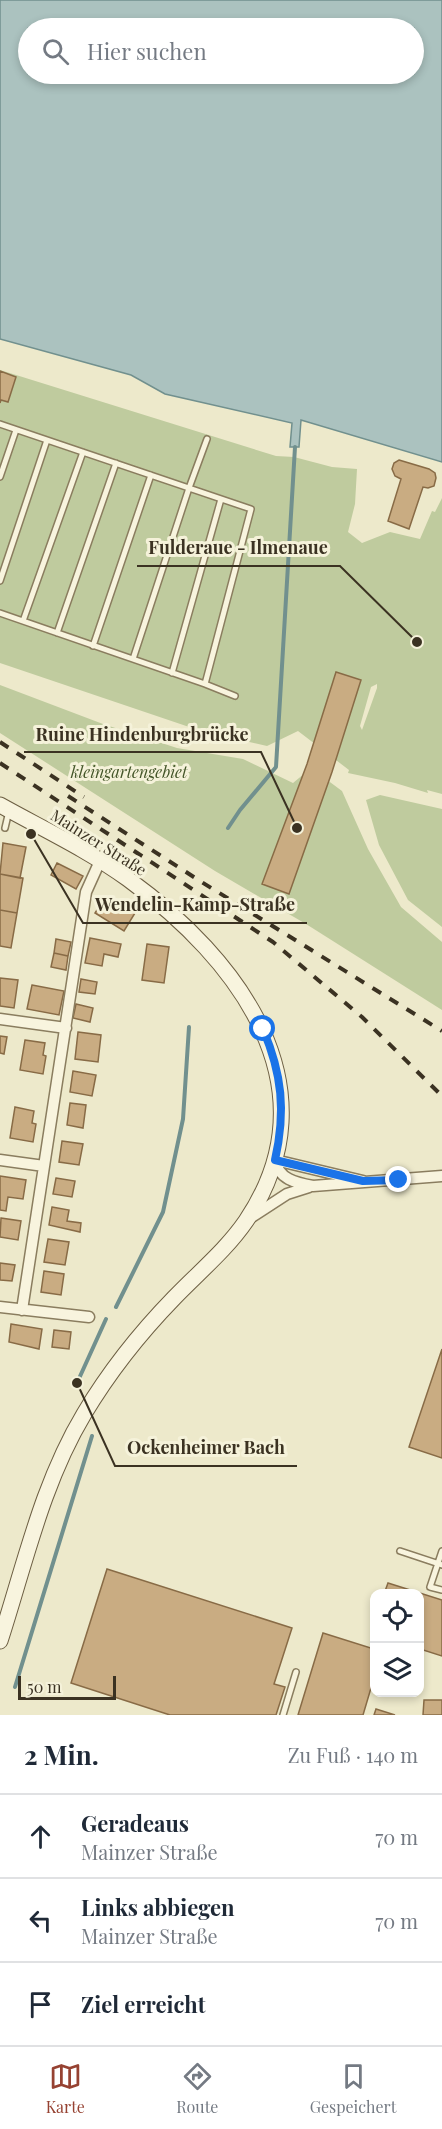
<!DOCTYPE html>
<html lang="de">
<meta charset="utf-8">
<style>
body{margin:0;font-family:"Playfair Display",serif;background:#f6f6f7;color:#1f2937}
.controls{position:absolute;right:18px;bottom:18px;display:grid;overflow:hidden;border-radius:12px;box-shadow:0 3px 9px #0003}
.controls button{width:54px;height:54px;display:grid;place-items:center;padding:0;border:0;border-bottom:2px solid #e0e1e3;background:#fff;color:#1f2937;font:30px sans-serif}
.scale{position:absolute;left:18px;bottom:15px;width:98px;box-sizing:border-box;padding-left:6px;border:3px solid #3b3222;border-top:0;font-size:16px;line-height:21px;white-space:nowrap;color:#3b3222;-webkit-text-stroke:4px #f5f2da;paint-order:stroke}
.stop{position:absolute;width:18px;height:18px;margin:-14px;border:4px solid #1a73e8;border-radius:50%;background:#fff}
.stop.end{background:#1a73e8;border-color:#fff;box-shadow:0 2px 6px #0008}
.list{margin:0;padding:0;list-style:none}
h2{display:flex;justify-content:space-between;align-items:center;height:78px;margin:0;padding:0 24px;font-size:26px}
h2 small{font-size:20px;font-weight:400;color:#747a83}
.list li{display:grid;grid-template-columns:39px 1fr auto;gap:18px;align-items:center;box-sizing:border-box;height:84px;padding:0 24px;border-top:2px solid #e0e1e3}
.list b{display:block;font-size:22px;white-space:nowrap}
.list p{margin:0;font-size:20px;white-space:nowrap;color:#747a83}
.list em{font-size:20px;font-style:normal;color:#747a83}
.icon{flex:none;width:33px;height:33px;fill:none;stroke:currentColor;stroke-width:2;stroke-linecap:round;stroke-linejoin:round}
.map{position:relative;flex:none;width:442px;height:1715px;overflow:hidden}
.search{position:absolute;background:#fff;box-shadow:0 3px 9px #0003;left:18px;right:18px;top:18px;height:66px;display:flex;align-items:center;gap:15px;box-sizing:border-box;padding:0 21px;border-radius:33px;color:#747a83;font-size:22px}
.sheet{height:330px;background:#fff}
nav{display:flex;justify-content:space-around;align-items:center;box-sizing:border-box;height:84px;border-top:2px solid #e0e1e3;background:#fff;font-size:16px;color:#747a83}
nav a{display:grid;justify-items:center;gap:3px}
nav .on{color:#964232}
.map>svg:first-child{display:block}
.green{fill:#bfcb9e;fill-rule:evenodd}
.water{fill:#abc2bf;stroke:#71908e;stroke-width:1.5;fill-rule:evenodd}
.lines{fill:none;stroke-linecap:round;stroke-linejoin:round}
.stream{stroke:#71908e;stroke-width:4}
.building{fill:#c9ac82;stroke:#886b46;stroke-width:1.5}
.service-casing{stroke:#8a7d5f;stroke-width:8}
.minor-casing{stroke:#8a7d5f;stroke-width:13}
.secondary-casing{stroke:#6c5e42;stroke-width:17}
.service{stroke:#f8f4de;stroke-width:5}
.minor{stroke:#f8f4de;stroke-width:10}
.secondary{stroke:#f8f4de;stroke-width:15}
.rail{stroke:#3b3222;stroke-width:4;stroke-dasharray:10 10;stroke-linecap:butt}
.route{stroke:#1a73e8;stroke-width:8}
.labels{text-anchor:middle;dominant-baseline:central;stroke-width:6;stroke-linejoin:round;paint-order:stroke}
.park-label{font-size:16px;font-style:italic;fill:#445629;stroke:#f5f2da}
.street-label{font-size:16px;fill:#3b3222;stroke:#f5f2da}
.leader{fill:none;stroke:#3b3222;stroke-width:2}
.callout-dot{fill:#3b3222;stroke:#f5f2da;stroke-width:2}
.callout-label{font-size:18px;text-anchor:middle;font-weight:bold;fill:#3b3222;stroke:#f5f2da;stroke-width:6;stroke-linejoin:round;paint-order:stroke}
</style>
<div class="map">
<svg width="442" height="1715" viewBox="0 0 442 1715">
<rect width="100%" height="100%" fill="#ede9cb"/>
<!-- green -->
<path class="green" d="M0,370l276,86 18,1 38,10 25,2 -2,35 -7,28 14,11 28,-11 30,7 12,-28 3,1 7,-14v296l-15,-4 1,3 -33,-10 -47,-10 1,-3 -51,-39 -31,15 -66,-15 -201,-68zM377,684v4l-15,42 -2,-4 11,-39z
M0,685l103,39 74,24 66,11 50,24 18,-15 31,23 26,58 33,58 41,35v68l-136,-86 -91,-53 -215,-138z
M380,795l62,14v118l-34,-27 -29,-55 -13,-45z"/>
<!-- water -->
<path class="water" d="M0,0h442v462l-141,-42 -2,27h-9l2,-24 -127,-29 -34,-19 -131,-36zM28,28h386v46h-386z"/>
<g class="lines">
<!-- stream -->
<path class="stream" d="M228,828l12,-18 36,-43 19,-320
M116,1307l47,-95 20,-93 6,-92
M77,1383l29,-64
M15,1687l77,-251"/>
</g>
<!-- building -->
<path class="building" d="M0,371l16,6 -8,25 -7,-2 -1,3z
M399,460l30,9 6,4 1,5 -2,8 -6,2 -5,-1 -14,42 -21,-8 13,-42 -6,-3 -3,-7 2,-6z
M336,672l25,8 -29,92 -43,122 -27,-10 45,-120z
M3,843l23,4 -6,31 -20,-4z
M57,863l26,13 -7,13 -25,-14z
M0,874l23,4 -6,35 -17,-3z
M106,896l29,17 -11,18 -29,-18z
M0,910l17,3 -6,35 -11,-2z
M90,938l31,6 -3,13 -14,-3 -2,12 -17,-3z
M56,939l15,3 -3,14 -14,-3z
M147,944l22,3 -5,36 -22,-3z
M54,953l14,3 -2,14 -15,-3z
M0,978l18,2 -4,28 -14,-2z
M81,979l16,3 -2,12 -16,-2z
M32,985l32,6 -5,24 -32,-6z
M76,1004l17,4 -3,14 -17,-4z
M78,1032l23,3 -3,27 -23,-3z
M0,1036l7,1 -3,17 -4,-1z
M25,1040l20,3 -2,12 3,1 -3,18 -23,-4z
M73,1071l23,4 -4,21 -22,-4z
M70,1103l16,2 -3,23 -16,-3z
M15,1107l19,4 -2,12 4,1 -3,18 -23,-4z
M62,1141l21,3 -4,21 -20,-3z
M0,1176l26,4 -3,19 -15,-2 -2,14 -6,-1z
M56,1178l19,3 -3,16 -19,-3z
M52,1207l17,3 -2,11 14,2 -1,9 -31,-7z
M1,1218l20,3 -3,19 -18,-3z
M48,1239l21,3 -4,23 -21,-3z
M0,1263l15,2 -3,16 -12,-1z
M44,1271l20,3 -3,21 -20,-3z
M11,1324l31,5 -3,20 -30,-7z
M54,1330l17,2 -2,17 -17,-2z
M442,1349v109l-33,-11z
M107,1569l185,59 -18,56 11,3 -9,28h-106l-99,-32z
M388,1583l54,17v56l-22,-7v-55h-36z
M323,1633l51,16v29l-11,37h-65z
M424,1700h18v15h-19z
M376,1709l19,6h-21z"/>
<g class="lines">
<!-- service casing -->
<g class="service-casing">
<path id="service" d="M0,424l251,85 -46,175 -205,-71
M0,477l16,-47
M0,581l47,-141
M23,621l60,-169
M57,633l59,-170
M93,646l58,-171
M133,659l56,-171 18,-49
M172,673l49,-174
M205,684l30,12
M5,828l4,-17
M400,1551l42,14
M442,1551l-12,36 12,3
M283,1715l13,-43"/>
</g>
<!-- minor casing -->
<g class="minor-casing">
<path id="minor" d="M0,1019l66,9
M0,1160l44,6
M363,1181l-88,-21c3,19 21,23 38,26l129,-10
M247,1220l40,-26 22,-7
M0,1307l89,10
M22,1310l64,-418 14,-31"/>
</g>
<!-- secondary casing -->
<g class="secondary-casing">
<path id="secondary" d="M0,805c43,24 88,45 128,74 110,80 208,208 118,342 -20,29 -47,51 -72,77 -34,35 -65,74 -90,116 -42,70 -59,150 -84,227"/>
</g>
<!-- service -->
<use href="#service" class="service"/>
<!-- minor -->
<use href="#minor" class="minor"/>
<!-- secondary -->
<use href="#secondary" class="secondary"/>
<!-- rail -->
<path class="rail" d="M0,742l84,55
M0,763l273,179 89,75 80,79
M68,796l132,85 242,150"/>
</g>
<g class="lines">
<!-- route -->
<path class="route" d="M263,1029c19,45 23,82 12,131l88,21 36,-1"/>
</g>
<g class="labels">
<!-- park labels -->
<g class="park-label">
<text x="129" y="771">kleingartengebiet</text>
</g>
<!-- street labels -->
<g class="street-label">
<text transform="translate(99 842) rotate(32)">Mainzer Straße</text>
</g>
</g>
<!-- callouts -->
<path class="leader" d="M417 642L340 566H137M297 828L261 752H24M31 834L83 923H307M77 1383L115 1466H297"/>
<g class="callout-dot">
<circle cx="417" cy="642" r="6"/>
<circle cx="297" cy="828" r="6"/>
<circle cx="31" cy="834" r="6"/>
<circle cx="77" cy="1383" r="6"/>
</g>
<g class="callout-label">
<text x="238" y="554">Fulderaue - Ilmenaue</text>
<text x="142" y="741">Ruine Hindenburgbrücke</text>
<text x="195" y="911">Wendelin-Kamp-Straße</text>
<text x="206" y="1454">Ockenheimer Bach</text>
</g>
</svg>
<div class="controls">
<button><svg class="icon" aria-label="locate" viewBox="0 0 24 24"><circle cx="12" cy="12" r="6"/><path d="M12 2v4M12 18v4M2 12h4M18 12h4"/></svg></button>
<button><svg class="icon" aria-label="layers" viewBox="0 0 24 24"><path d="M12 4l9 5-9 5-9-5zM3 14l9 5 9-5"/></svg></button>
</div>
<div class="scale">50 m</div>
<div class="stop" style="left:263px;top:1029px"></div>
<div class="stop end" style="left:399px;top:1180px"></div>
<div class="search"><svg class="icon" aria-label="search" viewBox="0 0 24 24"><circle cx="10" cy="10" r="6"/><path d="M15 15l6 6"/></svg>Hier suchen</div>
</div>
<section class="sheet">
<h2>2 Min.<small>Zu Fuß · 140 m</small></h2>
<ul class="list">
<li><svg class="icon" aria-label="ahead" viewBox="0 0 24 24"><path d="M12 20V5M6 11l6-6 6 6"/></svg><div><b>Geradeaus</b><p>Mainzer Straße</p></div><em>70 m</em></li>
<li><svg class="icon" aria-label="left" viewBox="0 0 24 24"><path d="M17 20v-9H6M10 6l-5 5 5 5"/></svg><div><b>Links abbiegen</b><p>Mainzer Straße</p></div><em>70 m</em></li>
<li><svg class="icon" aria-label="arrive" viewBox="0 0 24 24"><path d="M6 21V4h12l-3 4 3 4H6"/></svg><div><b>Ziel erreicht</b></div></li>
</ul>
</section>
<nav>
<a class="on"><svg class="icon" aria-label="map" viewBox="0 0 24 24"><path d="M3 6l6-2 6 2 6-2v14l-6 2-6-2-6 2zM9 4v14M15 6v14"/></svg>Karte</a>
<a><svg class="icon" aria-label="directions" viewBox="0 0 24 24"><path d="M12 3l9 9-9 9-9-9zM9 14v-3h6M13 9l2 2-2 2"/></svg>Route</a>
<a><svg class="icon" aria-label="saved" viewBox="0 0 24 24"><path d="M7 4h10v16l-5-4-5 4z"/></svg>Gespeichert</a>
</nav>
